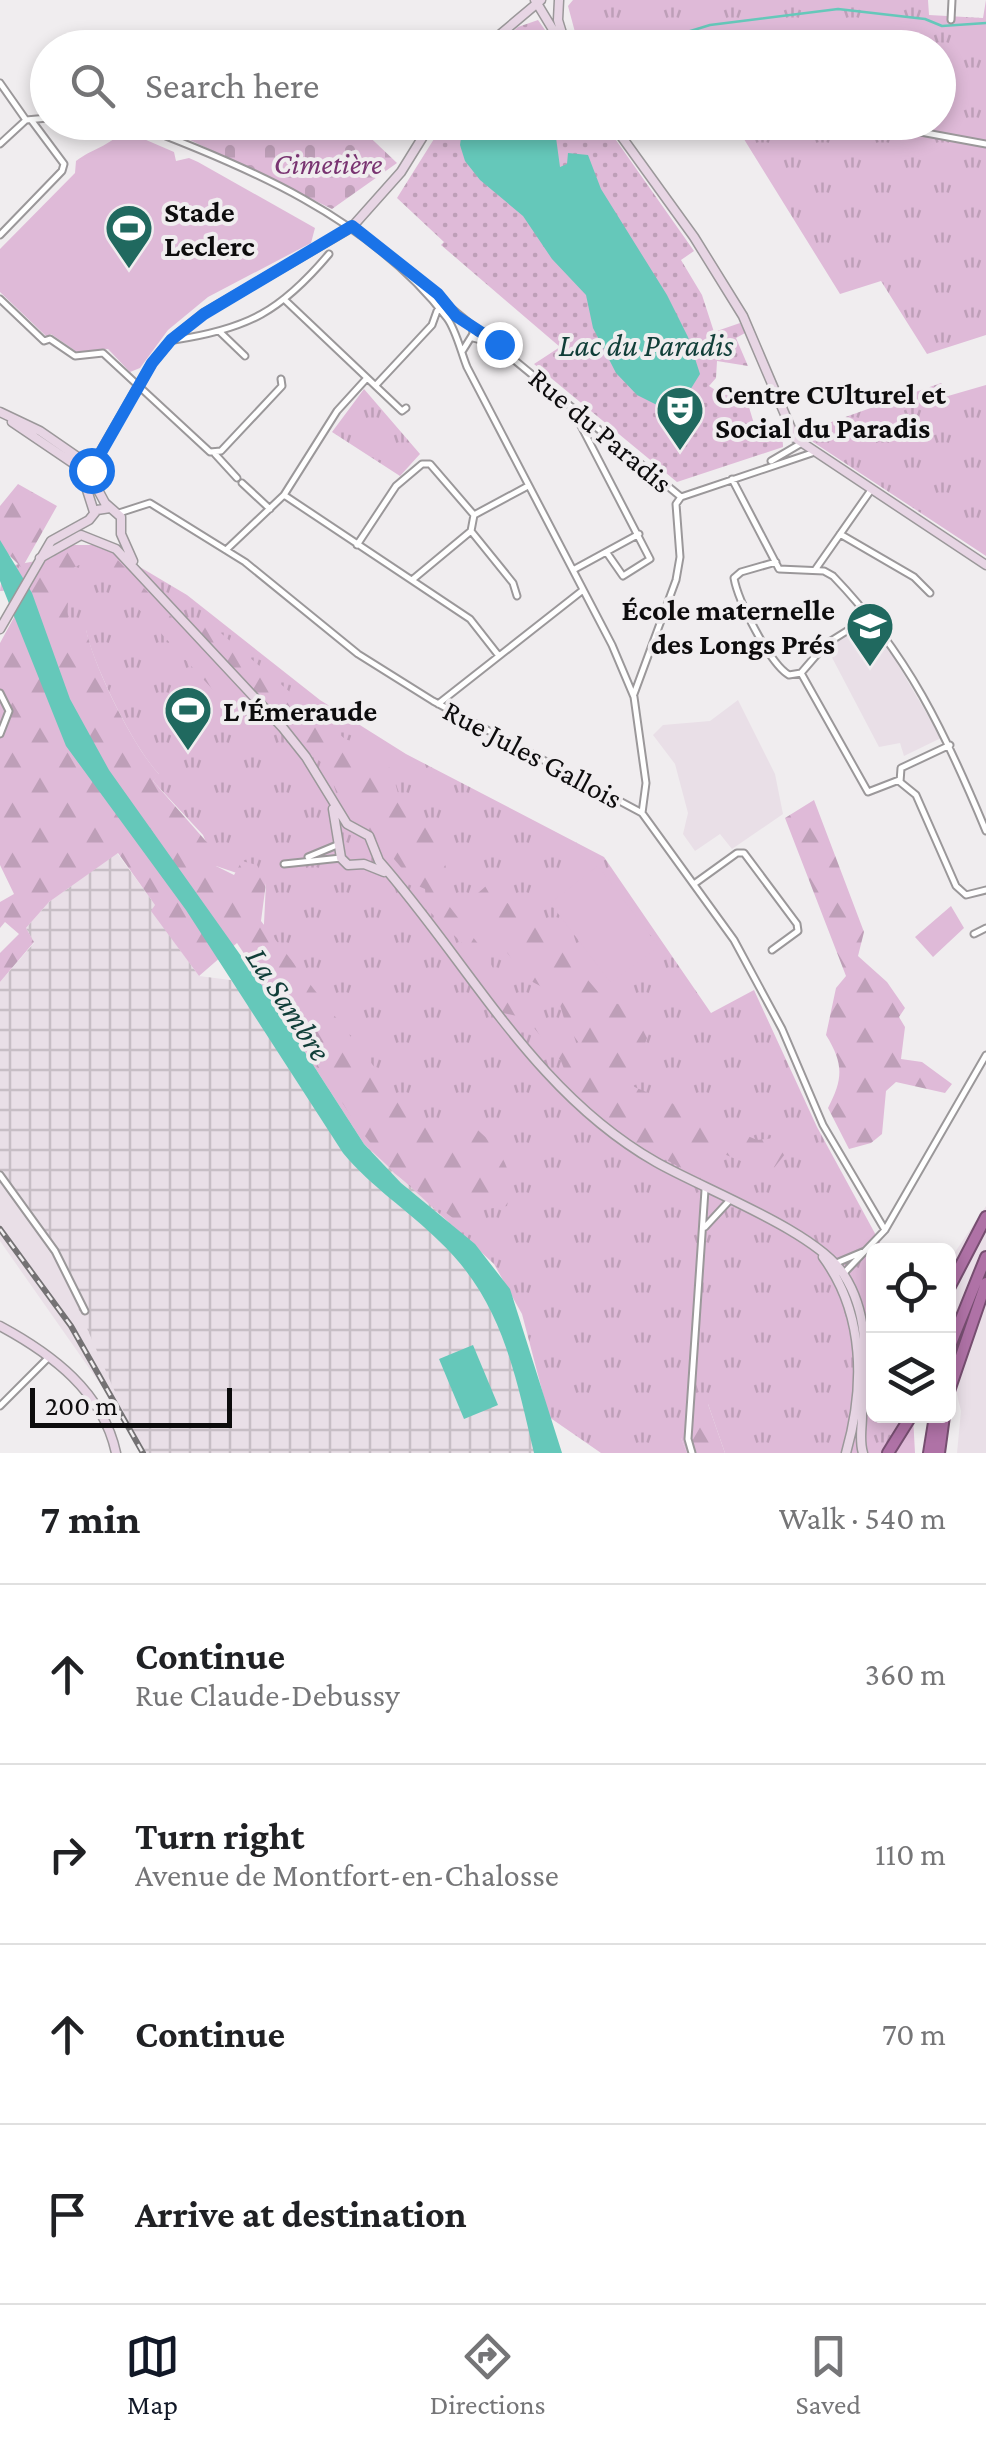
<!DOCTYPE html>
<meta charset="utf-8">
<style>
body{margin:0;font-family:"Crimson Pro",serif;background:#f2f2f2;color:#202124}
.controls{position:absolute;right:30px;bottom:30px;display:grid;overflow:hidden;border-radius:15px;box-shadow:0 5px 15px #0003}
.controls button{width:90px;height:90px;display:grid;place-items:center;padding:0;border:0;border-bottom:2px solid #e0e0e0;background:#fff;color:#202124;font:50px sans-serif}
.scale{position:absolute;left:30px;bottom:25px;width:202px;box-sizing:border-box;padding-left:10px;border:5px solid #0d0c0d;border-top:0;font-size:28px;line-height:35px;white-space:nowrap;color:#0d0c0d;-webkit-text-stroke:8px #f0edef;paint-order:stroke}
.stop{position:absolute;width:30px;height:30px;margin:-22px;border:8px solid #1a73e8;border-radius:50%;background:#fff}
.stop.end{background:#1a73e8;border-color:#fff;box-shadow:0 2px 10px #0008}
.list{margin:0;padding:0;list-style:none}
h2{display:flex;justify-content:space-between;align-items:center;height:130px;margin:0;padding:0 40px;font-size:42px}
h2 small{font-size:32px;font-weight:400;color:#757577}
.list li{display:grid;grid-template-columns:65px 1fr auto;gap:30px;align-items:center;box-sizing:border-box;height:180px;padding:0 40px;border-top:2px solid #e0e0e0}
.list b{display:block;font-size:38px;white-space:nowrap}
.list p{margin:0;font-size:32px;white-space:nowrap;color:#757577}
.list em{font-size:32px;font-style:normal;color:#757577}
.icon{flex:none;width:55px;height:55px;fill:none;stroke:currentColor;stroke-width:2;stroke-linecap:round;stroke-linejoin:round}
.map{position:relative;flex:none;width:986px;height:1453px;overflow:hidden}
.search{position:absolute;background:#fff;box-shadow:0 5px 15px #0003;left:30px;right:30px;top:30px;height:110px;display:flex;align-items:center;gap:25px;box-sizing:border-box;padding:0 35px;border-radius:55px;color:#757577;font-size:38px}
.sheet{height:850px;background:#fff}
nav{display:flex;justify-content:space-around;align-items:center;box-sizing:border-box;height:140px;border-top:2px solid #e0e0e0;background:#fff;font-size:28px;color:#757577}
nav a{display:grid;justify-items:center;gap:5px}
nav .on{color:#111827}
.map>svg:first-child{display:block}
.built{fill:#e9dfe7}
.industrial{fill:url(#industrial-grid)}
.grass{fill:url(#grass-tufts)}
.forest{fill:url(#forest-firs)}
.cemetery{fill:url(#cemetery-stones)}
.park{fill:url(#park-dots)}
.pitch{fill:#dfbad8}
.water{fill:#65c8ba}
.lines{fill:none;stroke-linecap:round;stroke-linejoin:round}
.stream{stroke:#65c8ba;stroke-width:2.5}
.street-casing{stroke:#9b989a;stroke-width:9}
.secondary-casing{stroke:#9b989a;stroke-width:11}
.highway-casing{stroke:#764e70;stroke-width:14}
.street{stroke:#fff;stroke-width:5}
.secondary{stroke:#e7d5e4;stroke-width:8}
.highway{stroke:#af72a6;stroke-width:10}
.rail-casing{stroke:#747274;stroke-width:6}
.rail{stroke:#f0edef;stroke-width:2.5;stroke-dasharray:8;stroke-linecap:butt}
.route{stroke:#1a73e8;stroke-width:12}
.labels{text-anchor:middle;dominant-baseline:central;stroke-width:8;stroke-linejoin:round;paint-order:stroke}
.park-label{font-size:30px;font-style:italic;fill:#793471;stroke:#f0edef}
.poi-label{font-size:30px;font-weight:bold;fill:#0d0c0d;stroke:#f0edef;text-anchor:start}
.street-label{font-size:30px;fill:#0d0c0d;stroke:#f0edef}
.water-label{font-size:32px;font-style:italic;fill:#103e38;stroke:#f0edef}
</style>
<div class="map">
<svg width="986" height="1453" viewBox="0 0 986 1453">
<defs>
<pattern id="industrial-grid" width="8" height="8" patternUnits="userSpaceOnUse" patternTransform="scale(2.5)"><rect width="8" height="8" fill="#e9dfe7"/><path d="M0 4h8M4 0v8" fill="none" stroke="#c7bec5"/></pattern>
<pattern id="grass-tufts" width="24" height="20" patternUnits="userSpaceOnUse" patternTransform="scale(2.5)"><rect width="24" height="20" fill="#dfbad8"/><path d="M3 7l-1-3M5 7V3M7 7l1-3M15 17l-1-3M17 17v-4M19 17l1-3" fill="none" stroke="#be9fb8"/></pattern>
<pattern id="forest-firs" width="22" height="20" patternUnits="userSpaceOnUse" patternTransform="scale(2.5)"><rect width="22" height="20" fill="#dfbad8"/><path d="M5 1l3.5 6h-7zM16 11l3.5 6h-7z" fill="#be9fb8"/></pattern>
<pattern id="cemetery-stones" width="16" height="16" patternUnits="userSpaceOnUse" patternTransform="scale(2.5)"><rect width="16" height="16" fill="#dfbad8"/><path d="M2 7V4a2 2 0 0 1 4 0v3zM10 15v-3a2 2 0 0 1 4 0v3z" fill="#be9fb8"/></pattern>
<pattern id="park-dots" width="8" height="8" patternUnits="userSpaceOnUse" patternTransform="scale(2.5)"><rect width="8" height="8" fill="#dfbad8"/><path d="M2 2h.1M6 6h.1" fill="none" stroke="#be9fb8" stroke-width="1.8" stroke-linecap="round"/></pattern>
</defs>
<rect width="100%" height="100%" fill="#f0edef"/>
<!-- built -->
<path class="built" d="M863,627l7,19h17l54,92 -37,18 -4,-13 -21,4 -52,-99z
M738,700l37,74 8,40 -51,35 -12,-15 -25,17 -12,-17 5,-21 -13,-49 -22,-29 10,-10 47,-4z
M0,1178l59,87 77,170 -136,-194z
M986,1206v247h-29l4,-42 -12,-50v-100z"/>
<!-- industrial -->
<path class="industrial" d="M117,853l39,53 -4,5 47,65 62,8 103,160 111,100 87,209h-420l-83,-188 -59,-87v-196l34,-39 -8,-15 23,-26z"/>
<!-- grass -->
<path class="grass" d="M573,0h355l1,15 54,3 3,-18v335l-59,19 -46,-73 -41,13 -106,-171 204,-1v-74l-231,-1 -9,-15 -67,15h-52l-11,-41z
M941,383l7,13 38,-11v171l-173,-114 -7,-11z
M364,389l56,65 -20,22 -68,-44z
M108,548l79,47 133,105 86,54 198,103 107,156 43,-23 63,137 67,123h-10v166h39l2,37h-190l-17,-49 -27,34 6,15h-86l-52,-36 -27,-103 -28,-50 -130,-120 -103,-160 5,-101 -50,-17 -13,-31 -50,-54 6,-7c-24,-24 -66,-109 -73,-144h-19v-42l-67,3 3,-24z"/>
<!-- forest -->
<path class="forest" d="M18,484l39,22 -35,62 -22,-22v-40z
M67,545h27l18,9 129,137 -14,14 -115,-125 -33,-15 -10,5 -2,60 19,-1c7,36 48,120 74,146l-7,6 66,75 -3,10 18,9 8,-14 15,4 9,18 -5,38 156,201h52c29,26 48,43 38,84l-26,4 -19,15 -68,-52 -33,-42 -124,-188 -38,33 -48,-65 4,-6 -37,-52 -69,49 -23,26 8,14 -34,40v-29l19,-19 -14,-12 -5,6v-26l14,-8 -14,-29v-222l42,-77z
M202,617l143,122 33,11 14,22 6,21 38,44 18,55 -8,10 40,52 16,33 31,22 51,65 15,-3 -33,-46 -9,-30 -28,-15 -53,-66 2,-21 15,-13 8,20 32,15 71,84 28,10 15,29 -17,47 127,55 25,-3 7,12 -19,24 -46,-19 -22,26 -74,-42 -55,-46 -12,-31 -35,-43 -23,-5 -42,-71 -34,-33 -2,-20 -9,-4 -78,-92 -16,-30 -17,-14 -2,-28 -13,-10 -14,2 -82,-87z
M814,800l50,132 -6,24 29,26 18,26 -6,9 6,10 -4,32 21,3 30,22 -7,9 -49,-11 -10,9 -4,43 -11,9 -22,6 -21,-41c15,-29 16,-44 -2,-73l10,-47 10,-12 -61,-158z
M684,1399l24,5 17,49h-38l-6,-15z"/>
<!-- cemetery -->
<path class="cemetery" d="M203,123h152l42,40 -65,46 -146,-71z"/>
<!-- park -->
<path class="park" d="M538,20l19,27h-61l22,-20z
M444,123h160l90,128 -13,9 21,35 12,37 26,-9 5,10 -9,5 12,28 -31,-5 -1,17 -7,8 14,9 22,-1 10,33h27l1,20 -106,35 -143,-118 26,-17 -119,-102 3,-3 -47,-44z"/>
<!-- pitch -->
<path class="pitch" d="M123,130l51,22 2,9 13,-3 9,4 117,66 -4,15 -103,54 -40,33 -28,38 -10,4 -22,-23 -31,3 -26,-18 -4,3 -47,-45v-43l75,-76 1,-12c17,-13 33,-14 47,-31z
M598,866l61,81 -48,36 -61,-80z
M951,906l13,22 -31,29 -18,-20z"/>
<!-- water -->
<path class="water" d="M463,123h91l6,44 7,-3 1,-11 20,2 13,34 66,106 21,42 12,37 -13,21 -22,14 -28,-14 -21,-22 -23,-45 -7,-33 -34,-36 -29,-43 -43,-36 -15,-19 -5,-16z
M0,540l32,53 38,106 39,71 152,214 103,160 37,39 74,61 35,45 52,164h-28c-19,-80 -32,-153 -95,-212 -31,-31 -68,-54 -96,-88l-157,-243 -120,-164 -66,-165z
M473,1345l25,60 -34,14 -25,-60z"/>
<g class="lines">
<!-- stream -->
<path class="stream" d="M635,48l75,-23 128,-16 87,10 17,7 44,-3"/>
<!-- street casing -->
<g class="street-casing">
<path id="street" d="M951,20l1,-20
M0,83l26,37 22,-2
M129,122c116,43 242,96 318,196 9,12 14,34 20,49l145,278 22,52 12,86 -4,30
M866,122l120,22
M618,133l27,-11
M0,144l26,-24
M0,235l62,-64 2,-7 -32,-43
M423,285l258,212
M0,299l44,42 6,-2 25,17 28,-3 107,99 11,-1 61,-65 -1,-7
M286,301l116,110 4,-3
M219,331l26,25
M473,338l23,6
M174,340c74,-11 107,-29 155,-86
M463,350l10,-16 -1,-9
M376,385l56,-60 5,-14
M579,411v11l71,137 -27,17 -16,-23
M215,454l22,24
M771,461l29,-17
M732,479l47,90 45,2 9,5c75,78 112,156 153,255
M242,483l28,26
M284,495l186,124 29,37
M681,497l131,-44
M119,513l31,-10 95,59 113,92 75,47 209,112 92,127 48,89 41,96 62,105
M474,515l-3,16 42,52 4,13
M474,515l54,-29
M840,534l74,43 16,16
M357,545l39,-59 26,-22h8l44,51
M226,550l58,-55 53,-84 30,-33
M776,562l-35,10 -7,6c4,23 36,86 55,97l12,-2 25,-29 43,-27
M573,570l66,-36
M815,570l56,-80
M412,580l59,-49
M801,673l67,119 31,-12
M0,693l9,18 -9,23
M634,694l42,-114 4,-23 -4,-53 5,-7
M438,704l145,-114
M950,745l-49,23 -1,14 16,13 40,91 10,9 20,-5
M308,857l29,-12
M284,864l57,-6
M694,884l43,-31h7l53,71 1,7 -26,19
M974,934l12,-6
M0,1175l55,76 30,60
M705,1227l24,-26
M834,1264l31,-13
M844,1273l41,-43 101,-175
M0,1406l49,-49
M692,1453l-4,-14 17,-249"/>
</g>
<!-- secondary casing -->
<g class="secondary-casing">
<path id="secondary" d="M535,0l29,48
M559,0l-1,20 7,23
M484,48l57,-48
M611,122l83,115 49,79 52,122 191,127
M0,412l40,19 42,29 23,43 16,14v17l12,27
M12,422l68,46 14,44
M86,477l66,-114 19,-23 32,-26 149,-87 49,-55 31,-50
M40,558l41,-23 35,14 167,179 23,29 41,67 22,12 10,25c90,102 154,231 277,301 47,27 162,70 188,113 28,44 20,91 18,140 0,14 -3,25 1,38
M0,629l51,-88 38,-21 8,-10 13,-2
M333,809l8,49 7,7 16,-1 20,8
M823,1257c42,57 42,130 23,196
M0,1326c52,28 103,66 116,127"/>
</g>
<!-- highway casing -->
<g class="highway-casing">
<path id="highway" d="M948,1290l38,-73
M948,1351l38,-94
M948,1394l38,-111
M888,1453l23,-37
M929,1453l6,-37
M939,1453l5,-37"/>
</g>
<!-- street -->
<use href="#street" class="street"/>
<!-- secondary -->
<use href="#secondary" class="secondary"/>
<!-- highway -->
<use href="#highway" class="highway"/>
<!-- rail casing -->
<g class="rail-casing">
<path id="rail" d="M0,1229l71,97 72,127"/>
</g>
<!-- rail -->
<use href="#rail" class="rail"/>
</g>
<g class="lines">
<!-- route -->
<path class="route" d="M91,470l61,-107 19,-23 33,-26 148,-88 86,68 18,22 43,28"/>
</g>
<!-- icons -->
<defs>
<g id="stadium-pin" transform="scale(2.5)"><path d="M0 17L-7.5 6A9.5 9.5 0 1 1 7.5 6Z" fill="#20695f" stroke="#f0edef"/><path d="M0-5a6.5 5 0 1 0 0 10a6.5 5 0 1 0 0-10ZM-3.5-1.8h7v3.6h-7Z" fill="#fff"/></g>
<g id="theatre-pin" transform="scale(2.5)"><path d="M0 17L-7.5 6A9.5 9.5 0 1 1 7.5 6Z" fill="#20695f" stroke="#f0edef"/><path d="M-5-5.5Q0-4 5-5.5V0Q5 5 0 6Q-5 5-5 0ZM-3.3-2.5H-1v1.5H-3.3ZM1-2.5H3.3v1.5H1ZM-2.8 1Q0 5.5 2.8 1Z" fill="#fff"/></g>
<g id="school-pin" transform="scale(2.5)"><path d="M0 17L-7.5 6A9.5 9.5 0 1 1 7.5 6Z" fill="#20695f" stroke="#f0edef"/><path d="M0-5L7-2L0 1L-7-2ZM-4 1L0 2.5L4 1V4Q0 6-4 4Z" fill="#fff"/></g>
</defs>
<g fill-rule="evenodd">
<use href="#stadium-pin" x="129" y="228"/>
<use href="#theatre-pin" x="680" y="410"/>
<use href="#school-pin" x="870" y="626"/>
<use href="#stadium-pin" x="188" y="710"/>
</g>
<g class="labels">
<!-- park labels -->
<g class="park-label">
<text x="328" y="163">Cimetière</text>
</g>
<!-- poi labels -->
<g class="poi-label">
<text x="164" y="211">Stade<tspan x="164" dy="34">Leclerc</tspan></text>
<text x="715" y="393">Centre CUlturel et<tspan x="715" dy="34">Social du Paradis</tspan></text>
<text x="835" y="609" text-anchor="end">École maternelle<tspan x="835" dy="34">des Longs Prés</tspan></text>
<text x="223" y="710">L'Émeraude</text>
</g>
<!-- street labels -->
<g class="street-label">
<text transform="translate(601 430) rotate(40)">Rue du Paradis</text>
<text transform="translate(533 754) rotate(28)">Rue Jules Gallois</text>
</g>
<!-- water labels -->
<g class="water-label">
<text x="646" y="345">Lac du Paradis</text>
<text transform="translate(289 1004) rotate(57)">La Sambre</text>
</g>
</g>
</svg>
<div class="controls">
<button><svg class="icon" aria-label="locate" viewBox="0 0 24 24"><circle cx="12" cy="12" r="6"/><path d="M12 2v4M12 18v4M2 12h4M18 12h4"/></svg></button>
<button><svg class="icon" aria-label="layers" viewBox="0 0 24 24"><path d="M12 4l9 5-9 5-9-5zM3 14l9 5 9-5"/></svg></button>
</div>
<div class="scale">200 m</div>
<div class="stop" style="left:91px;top:470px"></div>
<div class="stop end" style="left:499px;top:344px"></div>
<div class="search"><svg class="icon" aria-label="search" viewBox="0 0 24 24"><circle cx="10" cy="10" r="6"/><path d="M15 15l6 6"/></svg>Search here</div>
</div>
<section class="sheet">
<h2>7 min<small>Walk · 540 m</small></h2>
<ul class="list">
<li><svg class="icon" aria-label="ahead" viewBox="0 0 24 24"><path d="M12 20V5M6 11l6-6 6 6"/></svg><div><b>Continue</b><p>Rue Claude-Debussy</p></div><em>360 m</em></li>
<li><svg class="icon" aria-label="right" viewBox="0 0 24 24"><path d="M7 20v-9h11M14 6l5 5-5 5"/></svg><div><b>Turn right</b><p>Avenue de Montfort-en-Chalosse</p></div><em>110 m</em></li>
<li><svg class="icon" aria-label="ahead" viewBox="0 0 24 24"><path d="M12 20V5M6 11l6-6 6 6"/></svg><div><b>Continue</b></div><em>70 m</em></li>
<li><svg class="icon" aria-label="arrive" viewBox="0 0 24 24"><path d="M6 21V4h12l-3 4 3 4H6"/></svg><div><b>Arrive at destination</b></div></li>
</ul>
</section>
<nav>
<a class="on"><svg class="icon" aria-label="map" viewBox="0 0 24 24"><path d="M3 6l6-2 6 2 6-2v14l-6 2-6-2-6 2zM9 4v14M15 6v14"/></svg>Map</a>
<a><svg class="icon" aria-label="directions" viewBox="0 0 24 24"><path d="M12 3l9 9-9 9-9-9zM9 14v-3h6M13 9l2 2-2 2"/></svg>Directions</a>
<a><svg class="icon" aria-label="saved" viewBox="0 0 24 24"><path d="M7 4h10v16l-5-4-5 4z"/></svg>Saved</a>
</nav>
